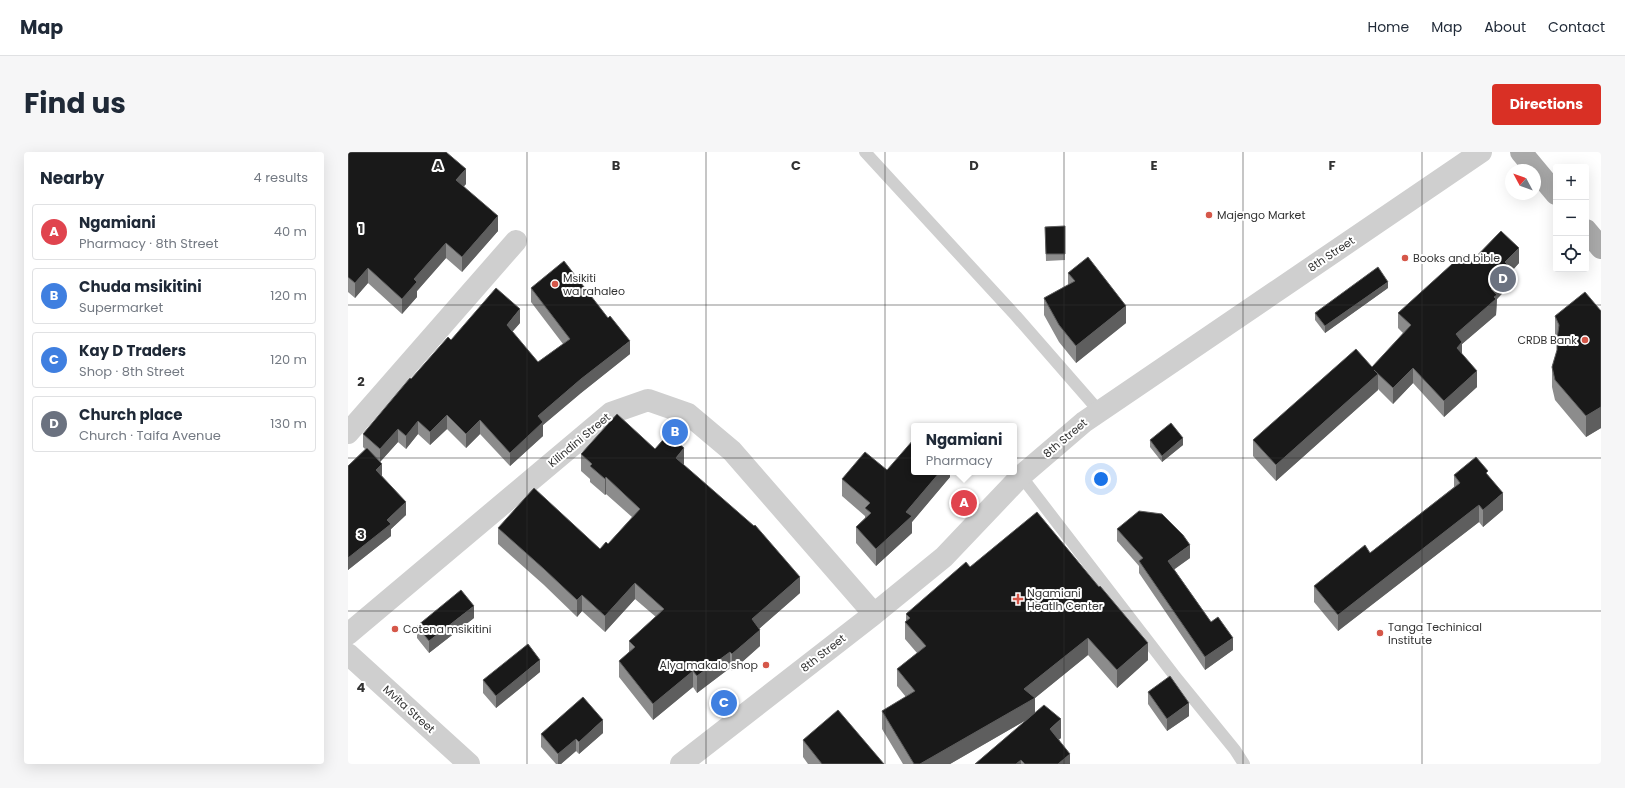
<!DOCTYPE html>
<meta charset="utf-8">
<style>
body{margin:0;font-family:Poppins,sans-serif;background:#f6f6f7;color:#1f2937}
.controls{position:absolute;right:12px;top:12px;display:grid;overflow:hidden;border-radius:4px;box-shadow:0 4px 16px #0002}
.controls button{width:36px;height:36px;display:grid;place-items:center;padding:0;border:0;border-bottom:1px solid #e0e1e3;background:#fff;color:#1f2937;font:20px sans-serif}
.compass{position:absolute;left:1157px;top:12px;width:36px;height:36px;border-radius:50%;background:#fff;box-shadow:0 4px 16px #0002;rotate:311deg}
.you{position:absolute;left:753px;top:327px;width:14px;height:14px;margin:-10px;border:3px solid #fff;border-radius:50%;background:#1a73e8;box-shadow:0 0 0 6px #1a73e833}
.badge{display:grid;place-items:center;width:26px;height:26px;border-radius:50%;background:#d93025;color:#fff;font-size:13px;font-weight:700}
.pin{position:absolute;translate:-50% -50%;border:2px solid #fff;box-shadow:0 1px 4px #0006}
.popup{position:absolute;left:563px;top:271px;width:106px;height:52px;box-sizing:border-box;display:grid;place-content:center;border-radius:4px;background:#fff;filter:drop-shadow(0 1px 3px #0005);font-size:13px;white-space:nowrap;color:#747a83}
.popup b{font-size:15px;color:#1f2937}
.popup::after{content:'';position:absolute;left:50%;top:100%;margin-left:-8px;border:8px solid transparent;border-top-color:#fff}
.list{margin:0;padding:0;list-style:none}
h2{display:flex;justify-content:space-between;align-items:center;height:52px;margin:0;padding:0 16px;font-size:17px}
h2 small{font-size:13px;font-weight:400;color:#747a83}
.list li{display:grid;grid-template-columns:26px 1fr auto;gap:12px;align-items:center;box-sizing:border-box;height:56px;margin:0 8px 8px;padding:0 8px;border:1px solid #e0e1e3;border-radius:4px}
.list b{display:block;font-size:15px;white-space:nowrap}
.list p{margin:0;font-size:13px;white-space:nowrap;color:#747a83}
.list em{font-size:13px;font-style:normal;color:#747a83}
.icon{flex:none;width:22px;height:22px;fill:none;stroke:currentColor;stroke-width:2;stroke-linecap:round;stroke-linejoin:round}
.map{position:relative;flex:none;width:1253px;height:612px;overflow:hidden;border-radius:4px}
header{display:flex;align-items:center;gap:24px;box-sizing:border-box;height:56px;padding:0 20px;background:#fff;border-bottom:1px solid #e0e1e3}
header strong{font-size:19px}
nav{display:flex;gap:22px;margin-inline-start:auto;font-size:14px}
.intro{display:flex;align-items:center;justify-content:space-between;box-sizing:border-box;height:96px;padding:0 24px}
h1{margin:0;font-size:28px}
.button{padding:10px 18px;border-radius:4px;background:#d93025;color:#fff;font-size:14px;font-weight:700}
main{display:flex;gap:24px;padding:0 24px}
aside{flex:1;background:#fff;border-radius:4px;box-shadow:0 4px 16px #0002}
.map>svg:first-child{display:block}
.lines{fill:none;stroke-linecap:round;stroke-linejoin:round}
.service{stroke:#cfcfcf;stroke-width:12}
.minor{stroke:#cfcfcf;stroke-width:22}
.primary{stroke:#aaa;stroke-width:22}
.wall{fill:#8c8c8c}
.shaded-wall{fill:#5e5e5e}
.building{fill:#191919;stroke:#5e5e5e}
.grid{fill:none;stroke:#323232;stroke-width:1;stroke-opacity:0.55}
.poi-dot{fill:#d55749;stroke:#fff;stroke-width:1.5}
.labels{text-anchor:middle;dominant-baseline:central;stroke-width:4;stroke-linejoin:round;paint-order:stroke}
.poi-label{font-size:11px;fill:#323232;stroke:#fff;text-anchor:start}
.street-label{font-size:11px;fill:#323232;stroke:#fff}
.grid-label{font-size:13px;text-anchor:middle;font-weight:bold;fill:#323232;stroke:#fff;stroke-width:4;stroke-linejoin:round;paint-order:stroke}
</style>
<header>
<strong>Map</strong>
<nav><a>Home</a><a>Map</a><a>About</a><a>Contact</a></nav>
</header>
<div class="intro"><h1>Find us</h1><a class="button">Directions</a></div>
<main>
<aside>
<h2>Nearby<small>4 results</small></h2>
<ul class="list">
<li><span class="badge" style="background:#e0444e">A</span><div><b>Ngamiani</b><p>Pharmacy · 8th Street</p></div><em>40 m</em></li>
<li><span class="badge" style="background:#3f7fe0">B</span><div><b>Chuda msikitini</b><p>Supermarket</p></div><em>120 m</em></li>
<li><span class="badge" style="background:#3f7fe0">C</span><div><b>Kay D Traders</b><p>Shop · 8th Street</p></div><em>120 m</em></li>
<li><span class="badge" style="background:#6b7280">D</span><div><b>Church place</b><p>Church · Taifa Avenue</p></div><em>130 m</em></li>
</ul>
</aside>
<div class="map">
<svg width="1253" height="612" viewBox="0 0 1253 612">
<rect width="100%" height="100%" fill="#fff"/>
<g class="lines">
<!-- service -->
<path class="service" d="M517,0l151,164 83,95
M673,324l153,199 61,75 9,14"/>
<!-- minor -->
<path class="minor" d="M0,281l168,-192
M0,482l263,-221 37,-13 40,14 44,37 142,163
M0,502l121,110
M333,612l193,-150 70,-57 77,-81 63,-54 397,-270"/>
<!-- primary -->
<path class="primary" d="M1173,0l35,42
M1238,78l15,18"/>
</g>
<!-- wall -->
<path class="wall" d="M0,0l118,32 -2,2 34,45 -36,41 -16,-14 -29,33v6l-15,17 -34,-31 -13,15 -7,-6z
M717,74v34l-19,1 -1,-34z
M1171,111l-8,9v12l-14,15 -1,16 -34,29v10l15,33 -33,30 -31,-34 -20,21 -15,-15v1l-102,91 -23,-25v-16l119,-73 31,-34 -5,-5v-15l71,-49z
M720,121l58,50 -50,40 -17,-21 -15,-27v-17l24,-13z
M183,136l99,66 -49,39 -38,32v11l-33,30 -30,-32 -14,14 -19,-19 -17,16 -12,-11 -12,15 -8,-7 -18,20 2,14 24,39 -15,14v7l-43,34v-104l17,-17 -2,-2v-13l48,-55 40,-39 69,-17 -8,9 26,30 25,-18 -32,-42z
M1040,136l-63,45 -10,-13v-7z
M1253,159v117l-15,9 -31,-37 -3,-13v-20l5,-16v-10l-2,-5v-20z
M802,288l33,5 -21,17 -12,-15z
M307,297l29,15v1l116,128 -41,36 1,17 -28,25 -2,-3 -33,25 -4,-6 -40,33 -34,-43v-16l10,-9v-11l27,-24 -21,-18 -30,33 -23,-21 -5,6 -33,-32 -46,-41v-16l102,21 8,-5 24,-27 -26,-23 -1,1 -15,-13v-3l-9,-8v-17z
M539,318l63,2v5l-38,45v11l-36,33 -20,-23v-16l9,-9v-2l-23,-20v-17z
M1106,323h34l15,35 -20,17 -4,-5 -141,109 -24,-29v-16l56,-33 84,-66z
M769,377l73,29 -16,11 37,53 22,28 -28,20 -66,-97v-7l-22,-25z
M622,415l178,93 -31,28 -29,-33 -53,43v14l26,26 -2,1 11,25h-95l51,-44 -76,44h-47l-21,-35v-18l24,-14 -9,-11v-17l20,-16 -12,-14v-17l1,-1v-7z
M126,466l-45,35 -12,-15v-12z
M192,520l-44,36 -13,-15v-13z
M800,540l41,24 -22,15 -19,-27z
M255,581l-24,21 -3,-3 -15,13h-5l-15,-17v-13z
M455,588l81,24h-76l-5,-7z"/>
<!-- shaded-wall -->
<path class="shaded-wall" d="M118,17v15l-10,11v-15z
M150,64v15l-36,41v-15z
M98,91v15l-29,33v6l-15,17v-15l12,-20z
M1171,96v15l-8,9v12l-14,15 -1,16 -34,29v13l-6,-7v-16l35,-45 14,-27z
M20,116v15l-13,15v-15z
M1040,130v6l-63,45v-7z
M778,154v17l-50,40v-17z
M172,157v14l-13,15v-13z
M282,189v13l-49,39 -38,32v11l-33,30v-13l28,-37 43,-37z
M1065,216v15l-20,21v-16z
M1129,219v16l-33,30v-16z
M1030,222v16l-102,91v-16z
M1253,255v21l-15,9v-21z
M99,263v14l-17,16v-13z
M132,268v14l-14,14v-14z
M70,269v13l-12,15v-13z
M50,277v13l-18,20v-13z
M835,286v7l-21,17v-6z
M336,296v16l-8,10v-16z
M34,312v12l-6,-6z
M592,320h10v5l-38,45v11l-36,33v-17l30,-37z
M258,325v17l-1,1v-16z
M1155,341v17l-20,17v-17z
M58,350v13l-15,14v7l-43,34v-12z
M1131,353v17l-141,109v-16z
M842,393v13l-22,16v-13z
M452,425v16l-48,42v-16z
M287,431v16l-30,33v-16z
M234,443v16l-5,6v-17z
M126,454v12l-45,35v-12z
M412,478v16l-28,25v-17z
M740,486v17l-53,43v17l-85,49h-30l104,-75z
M885,486v12l-28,20v-13z
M800,491v17l-31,28v-18z
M382,500v16l-33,25v-17z
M192,508v12l-44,36v-12z
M345,519v16l-40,33v-16z
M841,551v13l-22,15v-12z
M713,567v19l-11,9v-18z
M255,568v13l-24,21v-12z
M228,587v12l-15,13h-3v-10z
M722,602v10h-12z
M673,608v4h-5z"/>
<!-- building -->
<path class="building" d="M0,0h98l20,17 -10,11 42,36 -36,41 -16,-14 -32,36 3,3 -15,17 -34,-31 -13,15 -7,-6z
M717,74v28h-19l-1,-27z
M1153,79l18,17 -14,14 6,6 -20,21 6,6 -3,2 2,2 -40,35 6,8 -5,6 20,23 -33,30 -31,-33 -20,20 -19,-18 4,4 -102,91 -23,-25 103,-91 16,18 39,-42 -13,-12 64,-58 7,9z
M740,105l38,49 -50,40 -17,-21 -15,-27 31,-17 -7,-8z
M216,109l44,57 2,-2 20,25 -49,38 -43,37 5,6 -33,31 -30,-33 -14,14 -19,-19 -17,17 -12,-11 -12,15 -8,-7 -18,20 -17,-15 47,-56 1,1 37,-42 3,3 45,-52 24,21 -13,16 31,37 32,-23 -39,-51z
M1030,115l10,15 -63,44 -10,-13z
M1237,140l16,19v96l-15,9 -31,-36 -3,-13 5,-17v-11l2,-14 -4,-9z
M269,262l38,35 13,-15 16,14 -8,10 78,68 1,-1 45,52 -48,42 8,11 -28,24 -2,-2 -33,24 -4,-5 -40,33 -34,-43 16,-14 -6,-6 35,-32 -29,-26 -30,33 -23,-21 -5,5 -33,-31 -46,-41 36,-40 66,61 6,-7 2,2 32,-35 -34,-32 -1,2 -15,-13 2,-2 -11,-10z
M823,271l12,15 -21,18 -12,-16z
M566,287v33h26l-34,40 6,4 -36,33 -20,-22 15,-14 -6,-5 5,-5 -28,-24 23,-27 22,18z
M19,296l15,16 -6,6 30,32 -19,18 4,4 -43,34v-92z
M1128,305l12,14 -2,2 17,20 -20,17 -4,-5 -141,110 -24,-29 51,-41 5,8 90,-70 -6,-8z
M791,359l23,3 21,21 7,10 -22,16 43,61 7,-5 15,21 -28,19 -66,-96 4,-3 -26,-29z
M689,360l62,75 1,-1 48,57 -31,27 -29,-32 -64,51 11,9 -115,66h-6l-32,-53 33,-20 -18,-22 29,-23 -21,-24 5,-4 -4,-4 60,-52 4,5z
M113,438l13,16 -45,35 -12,-15z
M180,492l12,16 -44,36 -13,-16z
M822,524l19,27 -22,16 -19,-27z
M235,545l20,23 -24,22 -3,-3 -18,15 -17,-20z
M696,553l17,14 -11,10 20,25 -12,10h-33l-4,-4 -5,4h-41z
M490,558l46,54h-62l-19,-24z"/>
<!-- grid -->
<path class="grid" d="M179,0v612M358,0v612M537,0v612M716,0v612M895,0v612M1074,0v612M0,153h1253M0,306h1253M0,459h1253"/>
<!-- markers -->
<g class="poi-dot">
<circle cx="861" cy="63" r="4"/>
<circle cx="1057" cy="106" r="4"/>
<circle cx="207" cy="132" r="4"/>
<circle cx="1237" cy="188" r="4"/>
<path d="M668 441h4v4h4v4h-4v4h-4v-4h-4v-4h4z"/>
<circle cx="47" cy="477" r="4"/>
<circle cx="1032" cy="481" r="4"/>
<circle cx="418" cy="513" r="4"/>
</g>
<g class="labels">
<!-- poi labels -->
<g class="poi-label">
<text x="869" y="63">Majengo Market</text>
<text x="1065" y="106">Books and bible</text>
<text x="215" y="126">Msikiti<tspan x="215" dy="13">wa rahaleo</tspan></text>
<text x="1229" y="188" text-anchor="end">CRDB Bank</text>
<text x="679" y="441">Ngamiani<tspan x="679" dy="13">Heatlh Center</tspan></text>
<text x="1040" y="475">Tanga Techinical<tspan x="1040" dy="13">Institute</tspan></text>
<text x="55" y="477">Cotena msikitini</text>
<text x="410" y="513" text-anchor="end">Alya makalo shop</text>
</g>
<!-- street labels -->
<g class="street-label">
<text transform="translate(983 102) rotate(-34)">8th Street</text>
<text transform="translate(717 286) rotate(-40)">8th Street</text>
<text transform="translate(231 288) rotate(-40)">Kilindini Street</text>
<text transform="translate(475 501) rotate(-38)">8th Street</text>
<text transform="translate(61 557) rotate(42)">Mvita Street</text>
</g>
</g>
<g class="grid-label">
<text x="90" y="18">A</text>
<text x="268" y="18">B</text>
<text x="448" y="18">C</text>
<text x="626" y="18">D</text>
<text x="806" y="18">E</text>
<text x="984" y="18">F</text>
<text x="13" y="81">1</text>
<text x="13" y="234">2</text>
<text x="13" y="387">3</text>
<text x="13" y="540">4</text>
</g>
</svg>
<div class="controls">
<button>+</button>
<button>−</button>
<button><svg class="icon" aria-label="locate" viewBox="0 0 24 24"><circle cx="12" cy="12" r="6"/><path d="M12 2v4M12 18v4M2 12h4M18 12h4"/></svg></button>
</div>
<svg class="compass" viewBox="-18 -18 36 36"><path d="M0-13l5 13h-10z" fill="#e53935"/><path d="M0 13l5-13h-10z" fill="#747a83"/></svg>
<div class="you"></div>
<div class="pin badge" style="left:616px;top:351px;background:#e0444e">A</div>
<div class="popup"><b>Ngamiani</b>Pharmacy</div>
<div class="pin badge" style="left:327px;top:280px;background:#3f7fe0">B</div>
<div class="pin badge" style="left:376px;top:551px;background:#3f7fe0">C</div>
<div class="pin badge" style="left:1155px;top:127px;background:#6b7280">D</div>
</div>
</main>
